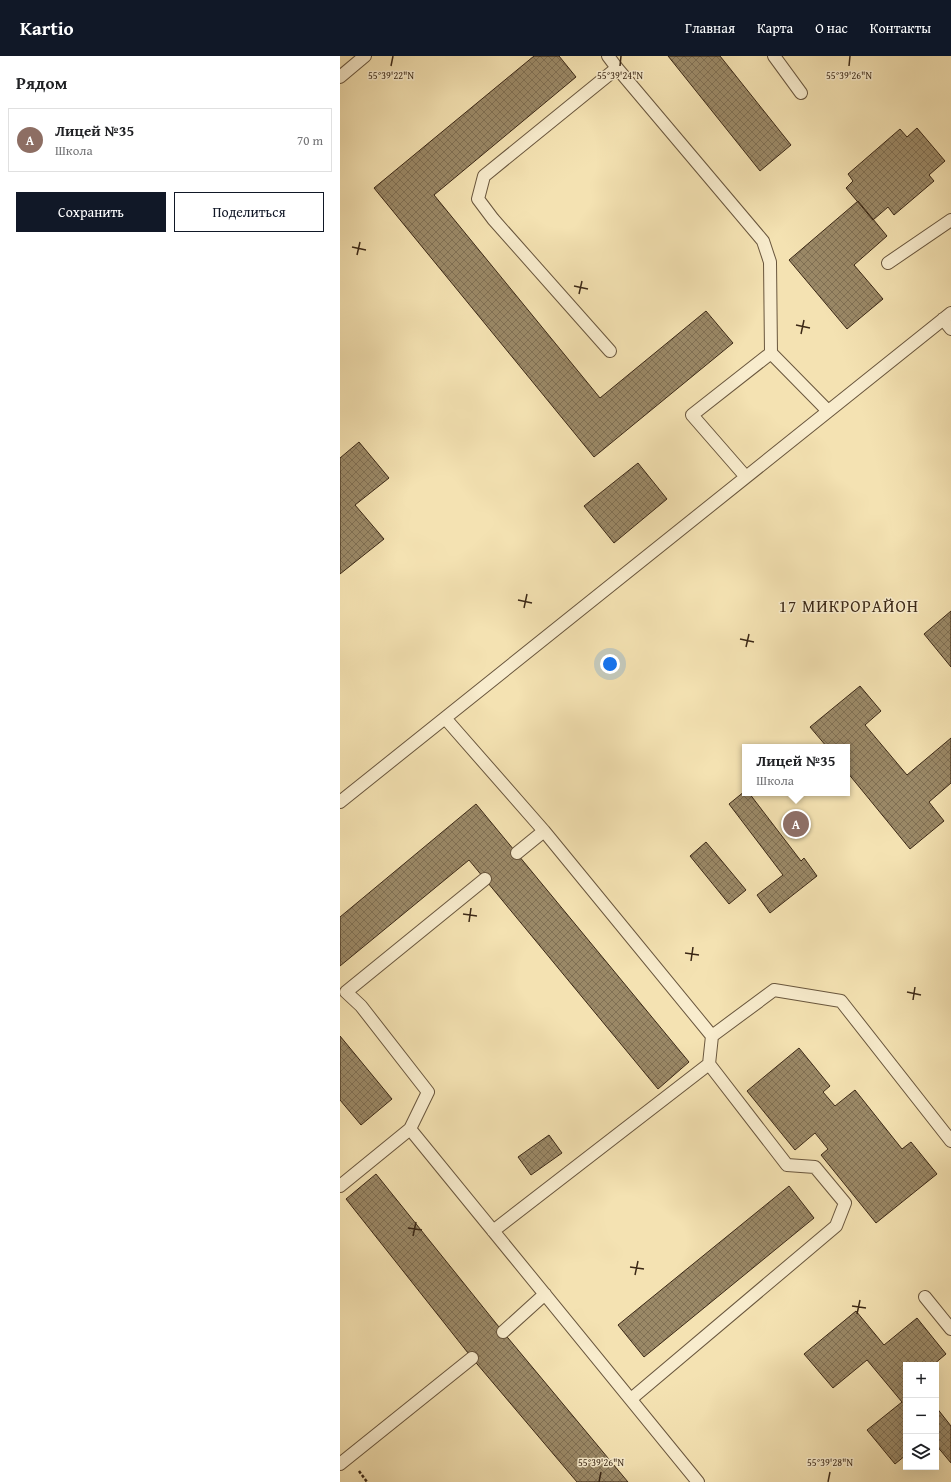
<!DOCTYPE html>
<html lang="ru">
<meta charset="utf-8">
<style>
body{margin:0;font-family:"Gentium Book Plus",serif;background:#f2f2f2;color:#202124}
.controls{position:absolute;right:12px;bottom:12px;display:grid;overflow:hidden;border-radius:0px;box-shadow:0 4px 16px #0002}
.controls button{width:36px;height:36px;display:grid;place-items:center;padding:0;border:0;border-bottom:1px solid #e0e0e0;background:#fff;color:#202124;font:20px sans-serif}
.you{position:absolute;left:270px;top:608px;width:14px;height:14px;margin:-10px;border:3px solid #fff;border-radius:50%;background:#1a73e8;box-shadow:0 0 0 6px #1a73e833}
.badge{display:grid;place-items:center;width:26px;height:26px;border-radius:50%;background:#111827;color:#fff;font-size:13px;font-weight:700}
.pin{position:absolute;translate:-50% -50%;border:2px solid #fff;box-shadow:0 1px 4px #0006}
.popup{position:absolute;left:402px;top:688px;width:108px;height:52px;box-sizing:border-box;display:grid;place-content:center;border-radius:0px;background:#fff;filter:drop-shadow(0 1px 3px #0005);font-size:13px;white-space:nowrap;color:#757577}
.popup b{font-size:15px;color:#202124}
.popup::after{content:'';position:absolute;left:50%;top:100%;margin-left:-8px;border:8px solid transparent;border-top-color:#fff}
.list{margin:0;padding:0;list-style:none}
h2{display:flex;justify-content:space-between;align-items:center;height:52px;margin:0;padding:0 16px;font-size:17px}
h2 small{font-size:13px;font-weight:400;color:#757577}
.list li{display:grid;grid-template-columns:26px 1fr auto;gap:12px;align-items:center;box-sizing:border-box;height:64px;margin:0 8px 8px;padding:0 8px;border:1px solid #e0e0e0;border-radius:0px}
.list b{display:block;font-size:15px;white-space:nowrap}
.list p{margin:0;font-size:13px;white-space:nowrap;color:#757577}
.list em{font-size:13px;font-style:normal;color:#757577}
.actions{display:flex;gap:8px;padding:12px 16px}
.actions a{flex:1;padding:9px 0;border:1px solid #111827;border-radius:0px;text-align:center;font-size:14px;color:#111827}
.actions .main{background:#111827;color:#fff}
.icon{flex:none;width:22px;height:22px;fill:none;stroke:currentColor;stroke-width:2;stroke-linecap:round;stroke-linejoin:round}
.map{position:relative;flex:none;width:611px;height:1426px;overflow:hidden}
header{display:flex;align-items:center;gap:24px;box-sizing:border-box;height:56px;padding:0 20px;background:#111827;color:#fff}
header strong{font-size:19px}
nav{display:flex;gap:22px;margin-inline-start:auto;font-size:14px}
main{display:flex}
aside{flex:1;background:#fff}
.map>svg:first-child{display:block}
.building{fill:url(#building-cross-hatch);stroke:#3b2816}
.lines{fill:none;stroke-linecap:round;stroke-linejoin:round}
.lane-casing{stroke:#69563d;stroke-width:14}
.path{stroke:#3b2816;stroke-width:2.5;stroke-dasharray:3 2;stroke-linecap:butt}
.lane{stroke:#f8eccd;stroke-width:12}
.ticks{fill:none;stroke:#3b2816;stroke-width:1.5}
.labels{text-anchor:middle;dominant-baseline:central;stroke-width:3;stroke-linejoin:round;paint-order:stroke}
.quarter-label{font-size:17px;letter-spacing:1px;fill:#3b2816;stroke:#f8eccd}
.ticks-label{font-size:10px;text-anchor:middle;fill:#3b2816;stroke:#f8eccd;stroke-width:3;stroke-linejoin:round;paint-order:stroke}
</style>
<header>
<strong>Kartio</strong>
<nav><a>Главная</a><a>Карта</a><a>О нас</a><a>Контакты</a></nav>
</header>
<main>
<aside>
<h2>Рядом<small></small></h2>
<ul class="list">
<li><span class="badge" style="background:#8d6e63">A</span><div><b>Лицей №35</b><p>Школа</p></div><em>70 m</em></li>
</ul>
<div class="actions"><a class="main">Сохранить</a><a>Поделиться</a></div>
</aside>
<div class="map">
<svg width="611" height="1426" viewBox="0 0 611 1426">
<defs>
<pattern id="building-cross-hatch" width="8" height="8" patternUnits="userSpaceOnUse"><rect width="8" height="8" fill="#9b8967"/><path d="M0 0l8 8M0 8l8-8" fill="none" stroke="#807054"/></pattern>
</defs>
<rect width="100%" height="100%" fill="#f4e2b2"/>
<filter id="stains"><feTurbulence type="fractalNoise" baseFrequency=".005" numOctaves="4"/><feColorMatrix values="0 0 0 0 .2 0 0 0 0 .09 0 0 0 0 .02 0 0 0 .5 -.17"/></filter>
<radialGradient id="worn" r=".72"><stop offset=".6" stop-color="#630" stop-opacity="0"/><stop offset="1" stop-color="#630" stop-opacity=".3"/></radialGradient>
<!-- building -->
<path class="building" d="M194,0h25l17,21 -142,118 166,203 106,-87 27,32 -139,114 -220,-269z
M328,0h52l71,89 -31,26z
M577,72l28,33 -16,14 5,6 -40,34 -6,-8 -15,13 -27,-32 7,-7 -5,-7 52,-45 7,8z
M518,145l29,35 -33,29 29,34 -36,30 -58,-69z
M19,386l30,36 -34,27 29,34 -44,35v-116z
M298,407l29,36 -53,44 -30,-37z
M611,555v56l-27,-33z
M520,630l21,25 -16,14 42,50 44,-37v45l-22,19 15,19 -34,28 -63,-77v-25h-20l-17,-20z
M405,735v2h4l52,68 3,-3 13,18 -47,37 -13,-18 26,-20 -54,-71z
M136,748l213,258 -31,27 -189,-229 -129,106v-49z
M366,786l40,48 -17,14 -39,-48z
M0,980l52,63 -31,26 -21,-25z
M459,992l31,38 -7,6 12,14 20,-16 47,59 9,-7 26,32 -61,49 -55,-68 7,-6 -13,-16 -20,17 -48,-59z
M209,1079l13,18 -31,22 -13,-18z
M36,1118l127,158 125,150h-51l-105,-124 -126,-159z
M449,1130l25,32 -170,139 -26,-32z
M516,1255l28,34 33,-27 29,36 -13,11h-27v90l-11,9 -28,-34 35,-28 -35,-42 -34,28 -29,-34z
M596,1351l15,19v37l-15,-18z"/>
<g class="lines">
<!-- lane casing -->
<g class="lane-casing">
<path id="lane" d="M268,0l9,12 -133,108 -6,23 15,20 117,132
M434,0l27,37
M277,12l146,173 7,21 1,91 -79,62 54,62
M0,21l25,-21
M548,207l63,-43
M603,263l8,10
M431,297l57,58
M105,662l99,113
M0,746l611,-489
M372,980l62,-46 67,11 110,140
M70,1073l18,-37 -67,-86 -15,-14 139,-113
M0,1130l70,-57 288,353
M153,1175l216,-167 3,-28 -168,-205 -27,22
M585,1241l26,32
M163,1276l42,-38
M291,1343l205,-173 9,-23 -30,-36 -28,-2 -78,-101
M0,1408l132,-106"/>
</g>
<!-- path -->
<path class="path" d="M19,1415l8,11"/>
<!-- lane -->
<use href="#lane" class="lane"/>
</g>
<!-- ticks -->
<path class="ticks" d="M51,10l2,-10M280,10l1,-10M509,10l1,-10M12,191l14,3M17,199l3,-13M234,230l14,3M239,238l3,-13M456,269l14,3M461,278l3,-14M178,544l14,3M184,552l3,-14M400,583l14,3M406,591l3,-13M123,858l14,2M129,866l2,-14M345,897l14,2M351,905l2,-14M567,936l14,3M573,944l2,-13M68,1172l14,2M73,1180l3,-14M290,1211l14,2M295,1219l3,-14M512,1250l14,2M517,1258l3,-14M259,1426l2,-10M488,1426l2,-10"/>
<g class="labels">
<!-- quarter labels -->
<g class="quarter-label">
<text x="509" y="549">17 МИКРОРАЙОН</text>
</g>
</g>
<g class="ticks-label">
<text x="51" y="23">55°39'22"N</text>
<text x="280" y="23">55°39'24"N</text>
<text x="509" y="23">55°39'26"N</text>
<text x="261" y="1410">55°39'26"N</text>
<text x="490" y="1410">55°39'28"N</text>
</g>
<rect width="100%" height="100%" filter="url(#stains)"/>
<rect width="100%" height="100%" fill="url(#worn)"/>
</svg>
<div class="controls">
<button>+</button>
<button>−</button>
<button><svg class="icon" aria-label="layers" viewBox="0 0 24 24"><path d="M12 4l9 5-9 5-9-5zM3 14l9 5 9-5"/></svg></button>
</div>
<div class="you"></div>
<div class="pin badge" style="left:456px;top:768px;background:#8d6e63">A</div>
<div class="popup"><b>Лицей №35</b>Школа</div>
</div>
</main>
